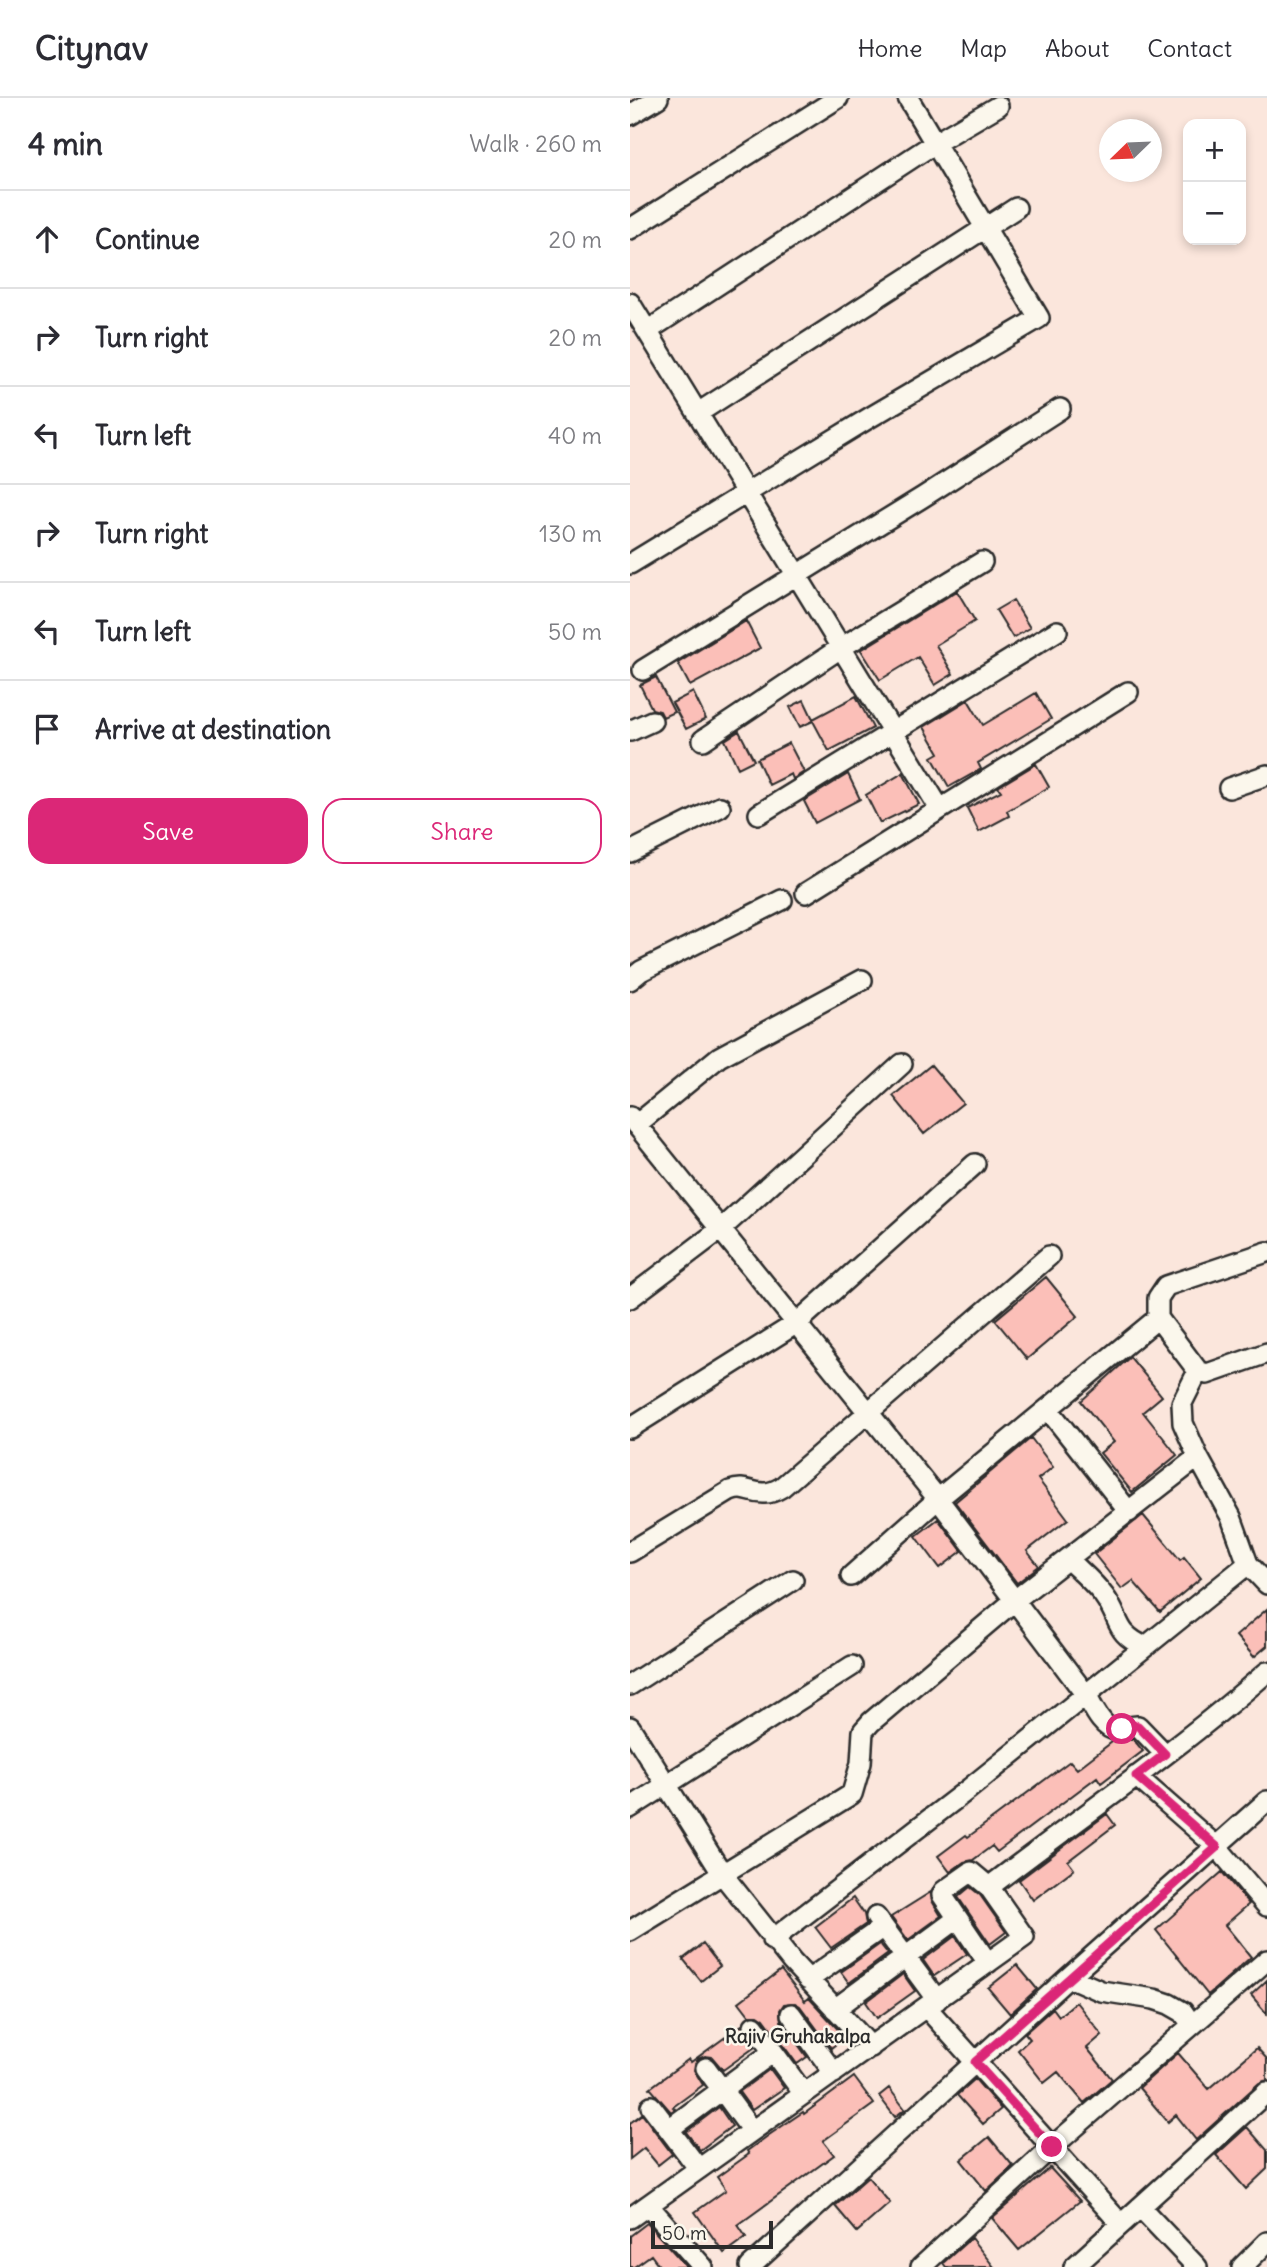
<!DOCTYPE html>
<meta charset="utf-8">
<style>
body{margin:0;font-family:Delius,sans-serif;background:#f2f2f3;color:#2b2b33}
.controls{position:absolute;right:21px;top:21px;display:grid;overflow:hidden;border-radius:14px;box-shadow:0 4px 10px #0003}
.controls button{width:63px;height:63px;display:grid;place-items:center;padding:0;border:0;border-bottom:2px solid #e1e1e2;background:#fff;color:#2b2b33;font:35px sans-serif}
.compass{position:absolute;left:469px;top:21px;width:63px;height:63px;border-radius:50%;background:#fff;box-shadow:0 4px 10px #0003;rotate:247deg}
.scale{position:absolute;left:21px;bottom:18px;width:122px;box-sizing:border-box;padding-left:7px;border:4px solid #2b2b2b;border-top:0;font-size:19px;line-height:24px;white-space:nowrap;color:#2b2b2b;-webkit-text-stroke:5px #fbf7ec;paint-order:stroke}
.stop{position:absolute;width:21px;height:21px;margin:-16px;border:5px solid #db2777;border-radius:50%;background:#fff}
.stop.end{background:#db2777;border-color:#fff;box-shadow:0 2px 7px #0008}
.list{margin:0;padding:0;list-style:none}
h2{display:flex;justify-content:space-between;align-items:center;height:91px;margin:0;padding:0 28px;font-size:30px}
h2 small{font-size:23px;font-weight:400;color:#7c7c81}
.list li{display:grid;grid-template-columns:46px 1fr auto;gap:21px;align-items:center;box-sizing:border-box;height:98px;padding:0 28px;border-top:2px solid #e1e1e2}
.list b{display:block;font-size:26px;white-space:nowrap}
.list em{font-size:23px;font-style:normal;color:#7c7c81}
.actions{display:flex;gap:14px;padding:21px 28px}
.actions a{flex:1;padding:16px 0;border:2px solid #db2777;border-radius:21px;text-align:center;font-size:24px;color:#db2777}
.actions .main{background:#db2777;color:#fff}
.icon{flex:none;width:38px;height:38px;fill:none;stroke:currentColor;stroke-width:2;stroke-linecap:round;stroke-linejoin:round}
.map{position:relative;flex:none;width:637px;height:2169px;overflow:hidden}
header{display:flex;align-items:center;gap:42px;box-sizing:border-box;height:98px;padding:0 35px;background:#fff;border-bottom:2px solid #e1e1e2}
header strong{font-size:33px}
nav{display:flex;gap:38px;margin-inline-start:auto;font-size:24px}
main{display:flex}
aside{flex:1;background:#fff}
.map>svg:first-child{display:block}
.building{fill:#fbbfb8;stroke:#2b2b2b;stroke-width:2}
.lines{fill:none;stroke-linecap:round;stroke-linejoin:round}
.minor-casing{stroke:#2b2b2b;stroke-width:24}
.minor{stroke:#fbf7ec;stroke-width:19}
.route{stroke:#db2777;stroke-width:9}
.labels{text-anchor:middle;dominant-baseline:central;stroke-width:5;stroke-linejoin:round;paint-order:stroke}
.neighbourhood-label{font-size:19px;font-weight:bold;fill:#2b2b2b;stroke:#fbf7ec}
</style>
<header>
<strong>Citynav</strong>
<nav><a>Home</a><a>Map</a><a>About</a><a>Contact</a></nav>
</header>
<main>
<aside>
<h2>4 min<small>Walk · 260 m</small></h2>
<ul class="list">
<li><svg class="icon" aria-label="ahead" viewBox="0 0 24 24"><path d="M12 20V5M6 11l6-6 6 6"/></svg><div><b>Continue</b></div><em>20 m</em></li>
<li><svg class="icon" aria-label="right" viewBox="0 0 24 24"><path d="M7 20v-9h11M14 6l5 5-5 5"/></svg><div><b>Turn right</b></div><em>20 m</em></li>
<li><svg class="icon" aria-label="left" viewBox="0 0 24 24"><path d="M17 20v-9H6M10 6l-5 5 5 5"/></svg><div><b>Turn left</b></div><em>40 m</em></li>
<li><svg class="icon" aria-label="right" viewBox="0 0 24 24"><path d="M7 20v-9h11M14 6l5 5-5 5"/></svg><div><b>Turn right</b></div><em>130 m</em></li>
<li><svg class="icon" aria-label="left" viewBox="0 0 24 24"><path d="M17 20v-9H6M10 6l-5 5 5 5"/></svg><div><b>Turn left</b></div><em>50 m</em></li>
<li><svg class="icon" aria-label="arrive" viewBox="0 0 24 24"><path d="M6 21V4h12l-3 4 3 4H6"/></svg><div><b>Arrive at destination</b></div></li>
</ul>
<div class="actions"><a class="main">Save</a><a>Share</a></div>
</aside>
<div class="map">
<svg width="637" height="2169" viewBox="0 0 637 2169">
<rect width="100%" height="100%" fill="#fbe6dc"/>
<filter id="ink" filterUnits="userSpaceOnUse"><feTurbulence type="fractalNoise" baseFrequency=".0143" numOctaves="2"/><feDisplacementMap in="SourceGraphic" scale="14" xChannelSelector="R" yChannelSelector="G"/><feConvolveMatrix kernelMatrix="1 2 1 2 8 2 1 2 1" color-interpolation-filters="sRGB"/></filter>
<g filter="url(#ink)">
<!-- building -->
<path class="building" d="M327,493l18,30 -39,24 17,29 -18,11 -17,-28 -38,23 -19,-30z
M383,502l17,28 -17,10 -17,-28z
M116,523l14,27 -70,38 -12,-23z
M26,579l18,35 -11,5 -3,-6 -8,-2 -12,-24z
M63,594l13,27 -20,10 -14,-26z
M406,595l15,26 -73,44 3,6 -32,18 -17,-30 7,-4 -15,-26 44,-27 15,25z
M226,598l17,32 -44,23 -16,-30 -13,6 -10,-20 14,-7 9,19z
M109,633l15,29 -16,8 -13,-28z
M159,645l15,29 -11,7 -2,-5 -22,11 -12,-26z
M406,666l13,23 -42,24 2,5 -30,16 -12,-24 34,-17 -3,-4z
M273,675l16,31 -39,19 -14,-28z
M218,676l12,25 -45,24 -11,-22z
M301,967l32,38 -39,31 -31,-38z
M416,1179l32,39 -51,43 -32,-39z
M500,1259l32,39 -19,16 34,43 -45,37 -32,-39 14,-11 -33,-41z
M401,1340l22,29 -15,12 30,40 -41,32 12,15 -22,17 -62,-81z
M513,1417l37,45 4,-3 17,21 -41,34 -27,-31 -11,8 -28,-35z
M308,1421l24,32 -22,17 -24,-32z
M637,1511v37l-13,11 -18,-21z
M503,1641l10,12 -42,32 -4,-6 -100,75 -5,-6 -19,14 -9,2 -14,10 -12,-16 28,-21 2,2 102,-76 7,8 35,-27z
M477,1716l8,11 -47,36 6,8 -41,31 -14,-20z
M592,1774l27,32 -24,21 26,32 -43,38 -52,-65z
M340,1789l10,8 26,37 -16,12 -32,-47z
M301,1794l1,9 9,15 -33,24 -17,-23z
M223,1800l11,16 2,10 -35,24 -16,-21z
M325,1838l12,18 -33,22 -11,-16z
M73,1846l17,22 -19,15 -18,-22z
M250,1846l8,10 -39,29 -8,-11z
M387,1867l20,24 -27,25 -22,-26z
M151,1872l24,31 4,-3 36,39 -14,11 -31,-42 -5,-3 -11,1 -4,6 1,11 26,36 -10,7 -33,-45 -6,-4h-9l-10,-13z
M273,1876l12,17 -38,27 -11,-16z
M637,1882v34l-16,-19z
M446,1904l26,33 -15,13 25,31 -28,24 -26,-31 -14,11 -26,-33 12,-11 -5,-6 28,-25 6,8z
M112,1927l2,8 11,14 -32,23 -11,-13 -7,-1 -7,3 -3,5 -1,6 9,15 -30,22 2,2 -4,3 -21,-24 39,-29 2,3z
M627,1950l10,11v21l-8,3 -63,57 -20,-25 -8,7 -29,-34 39,-35 31,36z
M140,1971l14,19 -32,22 -13,-18z
M224,1979l20,27 -51,37 11,14 -96,70 8,12 -22,16 -29,-41 31,-22 -9,-13 32,-23 -2,-3 22,-16 34,-23 1,2z
M345,1981l26,30 -18,15 -26,-29z
M259,1990l16,21 -10,8 -16,-21z
M89,2009l13,19 -32,24 -14,-18z
M12,2016l30,40 -14,11 -14,-17 -14,11v-36z
M617,2029l20,23v19l-21,20 -30,-34z
M359,2039l24,29 -27,25 -25,-31z
M420,2070l30,33 -61,49 -27,-32z
M238,2079l22,26 -33,29 -22,-26z
M17,2125l40,44h-27l-9,-12 -17,12h-4v-31z
M341,2140l23,29h-48l-3,-4z"/>
<g class="lines">
<!-- minor casing -->
<g class="minor-casing">
<path id="minor" d="M0,17l28,-17
M0,131l208,-131
M0,205l310,506
M17,233l288,-188 63,-37
M68,315l318,-205
M0,466l239,-146 170,-100 -131,-220
M13,572l280,-173 137,-88
M0,633l22,-10
M73,642l139,-93 140,-85
M599,690l38,-13
M129,716l298,-183
M0,754l90,-45
M176,795l322,-201
M0,882l11,-9 141,-71
M0,1019l308,382 148,196c6,10 16,34 30,35 8,0 14,-5 22,-4l27,28
M6,1027l83,-68 143,-77
M637,1154l-101,34 -8,12v20l40,53 9,3 60,-21
M0,1200l91,-69 181,-165
M568,1273l-16,32 1,20 15,34 33,60 17,47 19,20
M418,1311l81,103
M0,1330l167,-105 178,-159
M0,1454l100,-61c16,-6 20,3 35,2 6,0 12,-3 17,-6l267,-231
M438,1461c12,12 26,23 36,37 18,24 9,36 41,51
M221,1478l87,-77 220,-181
M0,1587l163,-105
M0,1629l93,148 69,87 79,85
M506,1678l81,71 50,59
M0,1710l222,-142
M246,1819l61,83
M0,1833l222,-137 9,-31 2,-32 8,-9 144,-122 183,-143
M142,1842l198,-152 278,-224
M358,1865l-46,-68 2,-4 27,-19 18,15
M439,1879l32,14 53,8 15,5 14,8 9,13
M178,1882l75,-53
M296,1909l195,217
M205,1911l122,-90
M161,1916l43,59
M124,1928l50,68
M76,1970l46,63
M21,2008l48,63
M39,2031l104,-77
M18,2107l55,62
M510,2109l57,60
M0,2120l394,-281 -35,-50c93,-71 190,-138 278,-215
M120,2169l319,-290 198,-176
M291,2169l131,-120 215,-187
M444,2169l193,-175
M612,2169l25,-25"/>
</g>
<!-- minor -->
<use href="#minor" class="minor"/>
</g>
</g>
<g class="lines" filter="url(#ink)">
<!-- route -->
<path class="route" d="M422,2049l-77,-85 242,-215 -81,-71 29,-22 -27,-28 -3,-1 -13,4"/>
</g>
<g class="labels">
<!-- neighbourhood labels -->
<g class="neighbourhood-label">
<text x="168" y="1938">Rajiv Gruhakalpa</text>
</g>
</g>
</svg>
<div class="controls">
<button>+</button>
<button>−</button>
</div>
<svg class="compass" viewBox="-18 -18 36 36"><path d="M0-13l5 13h-10z" fill="#e53935"/><path d="M0 13l5-13h-10z" fill="#7c7c81"/></svg>
<div class="scale">50 m</div>
<div class="stop" style="left:492px;top:1631px"></div>
<div class="stop end" style="left:422px;top:2049px"></div>
</div>
</main>
